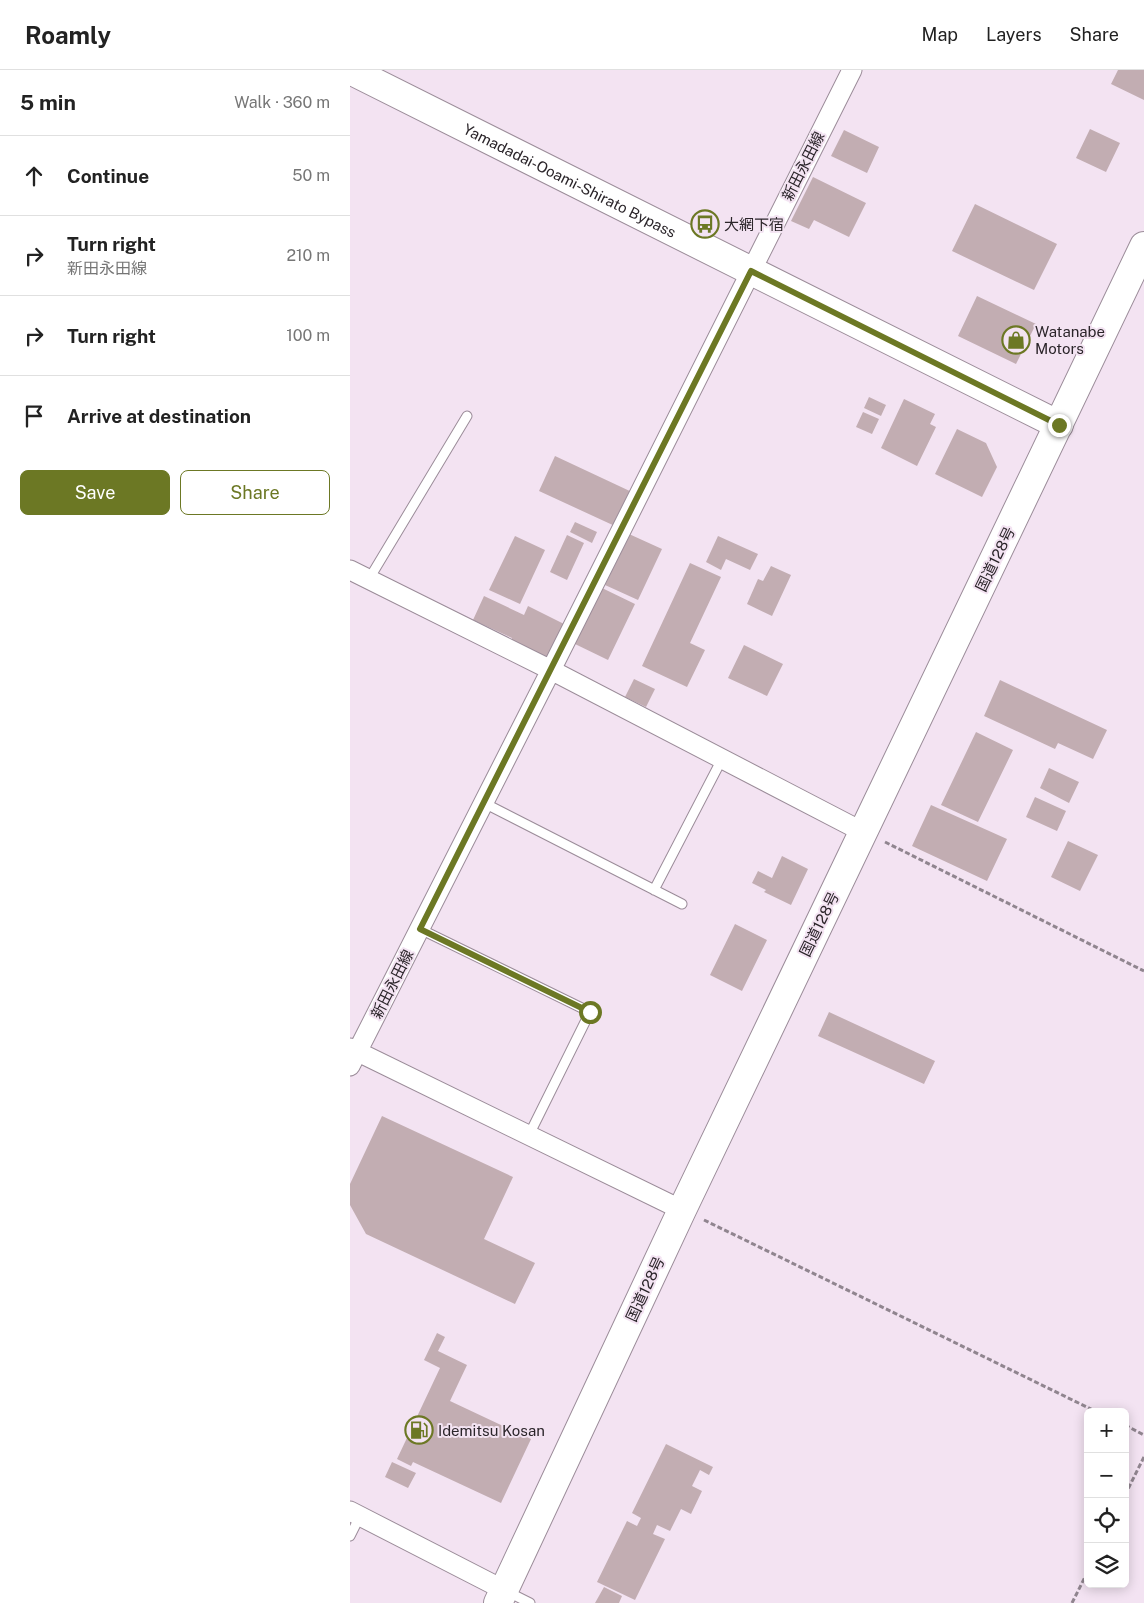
<!DOCTYPE html>
<meta charset="utf-8">
<style>
body{margin:0;font-family:"Public Sans","Noto Sans JP",sans-serif;background:#f6f6f6;color:#222}
.controls{position:absolute;right:15px;bottom:15px;display:grid;overflow:hidden;border-radius:8px;box-shadow:0 2px 12px #0003}
.controls button{width:45px;height:45px;display:grid;place-items:center;padding:0;border:0;border-bottom:1px solid #e0e0e0;background:#fff;color:#222;font:25px sans-serif}
.stop{position:absolute;width:15px;height:15px;margin:-11px;border:4px solid #6c7824;border-radius:50%;background:#fff}
.stop.end{background:#6c7824;border-color:#fff;box-shadow:0 1px 5px #0008}
.list{margin:0;padding:0;list-style:none}
h2{display:flex;justify-content:space-between;align-items:center;height:65px;margin:0;padding:0 20px;font-size:21px}
h2 small{font-size:16px;font-weight:400;color:#767676}
.list li{display:grid;grid-template-columns:32px 1fr auto;gap:15px;align-items:center;box-sizing:border-box;height:80px;padding:0 20px;border-top:1px solid #e0e0e0}
.list b{display:block;font-size:19px;white-space:nowrap}
.list p{margin:0;font-size:16px;white-space:nowrap;color:#767676}
.list em{font-size:16px;font-style:normal;color:#767676}
.actions{display:flex;gap:10px;padding:15px 20px}
.actions a{flex:1;padding:11px 0;border:1px solid #6c7824;border-radius:8px;text-align:center;font-size:18px;color:#6c7824}
.actions .main{background:#6c7824;color:#fff}
.icon{flex:none;width:28px;height:28px;fill:none;stroke:currentColor;stroke-width:2;stroke-linecap:round;stroke-linejoin:round}
.map{position:relative;flex:none;width:794px;height:1533px;overflow:hidden}
header{display:flex;align-items:center;gap:30px;box-sizing:border-box;height:70px;padding:0 25px;background:#fff;border-bottom:1px solid #e0e0e0}
header strong{font-size:24px}
nav{display:flex;gap:28px;margin-inline-start:auto;font-size:18px}
main{display:flex}
aside{flex:1;background:#fff}
.map>svg:first-child{display:block}
.building{fill:#c2adb2}
.lines{fill:none;stroke-linecap:round;stroke-linejoin:round}
.service-casing{stroke:#9b8c99;stroke-width:11}
.minor-casing{stroke:#9b8c99;stroke-width:21}
.primary-casing{stroke:#9b8c99;stroke-width:30}
.trunk-casing{stroke:#9b8c99;stroke-width:30}
.path{stroke:#90858f;stroke-width:3;stroke-dasharray:5 2.5;stroke-linecap:butt}
.service{stroke:#fff;stroke-width:9}
.minor{stroke:#fff;stroke-width:19}
.primary{stroke:#fff;stroke-width:28}
.trunk{stroke:#fff;stroke-width:28}
.route{stroke:#6c7824;stroke-width:6}
.labels{text-anchor:middle;dominant-baseline:central;stroke-width:4;stroke-linejoin:round;paint-order:stroke}
.street-label{font-size:15px;fill:#2b252a;stroke:#f3e3f2}
.poi-label{font-size:15px;fill:#2b252a;stroke:#f3e3f2;text-anchor:start}
</style>
<header>
<strong>Roamly</strong>
<nav><a>Map</a><a>Layers</a><a>Share</a></nav>
</header>
<main>
<aside>
<h2>5 min<small>Walk · 360 m</small></h2>
<ul class="list">
<li><svg class="icon" aria-label="ahead" viewBox="0 0 24 24"><path d="M12 20V5M6 11l6-6 6 6"/></svg><div><b>Continue</b></div><em>50 m</em></li>
<li><svg class="icon" aria-label="right" viewBox="0 0 24 24"><path d="M7 20v-9h11M14 6l5 5-5 5"/></svg><div><b>Turn right</b><p>新田永田線</p></div><em>210 m</em></li>
<li><svg class="icon" aria-label="right" viewBox="0 0 24 24"><path d="M7 20v-9h11M14 6l5 5-5 5"/></svg><div><b>Turn right</b></div><em>100 m</em></li>
<li><svg class="icon" aria-label="arrive" viewBox="0 0 24 24"><path d="M6 21V4h12l-3 4 3 4H6"/></svg><div><b>Arrive at destination</b></div></li>
</ul>
<div class="actions"><a class="main">Save</a><a>Share</a></div>
</aside>
<div class="map">
<svg width="794" height="1533" viewBox="0 0 794 1533">
<rect width="100%" height="100%" fill="#f3e3f2"/>
<!-- building -->
<path class="building" d="M768,0h26v30l-33,-16z
M740,59l30,14 -14,29 -30,-14z
M494,60l35,17 -12,26 -36,-17z
M463,107l53,26 -17,34 -35,-17 -5,9 -18,-8z
M625,134l82,40 -23,46 -82,-39z
M627,226l59,28 -20,40 -58,-28z
M519,327l17,8 -5,11 -17,-8z
M554,329l31,15 -5,10 6,3 -19,39 -36,-18z
M513,342l16,7 -7,15 -16,-7z
M607,359l29,14 11,24 -15,30 -47,-23z
M205,386l79,37 -17,34 -78,-36z
M225,452l22,10 -5,11 -22,-11z
M279,464l33,15 -24,51 -33,-15z
M217,465l17,8 -17,37 -17,-8z
M165,466l30,14 -25,54 -31,-14z
M368,466l40,18 -8,16 -24,-11 -5,11 -15,-8z
M340,493l31,14 -31,66 15,7 -18,37 -45,-21z
M421,496l20,9 -19,41 -25,-12 11,-25 5,2z
M252,518l33,16 -27,56 -33,-16z
M134,526l40,19 4,-9 38,19 -16,34 -39,-18 1,-3 -39,-18z
M394,575l39,19 -16,32 -39,-18z
M284,609l21,10 -9,18 -21,-10z
M650,610l107,50 -14,29 -35,-16 -3,6 -71,-33z
M626,662l37,18 -35,72 -37,-17z
M699,698l30,14 -10,21 -29,-15z
M685,727l31,14 -9,20 -31,-14z
M581,735l76,34 -20,42 -75,-35z
M718,771l30,14 -18,36 -29,-14z
M432,786l26,13 -17,36 -27,-13 2,-2 -14,-7 6,-12 14,7z
M385,854l32,16 -25,51 -32,-16z
M479,942l106,49 -11,23 -106,-48z
M32,1046l131,61 -29,62 51,24 -20,41 -149,-70 -16,-29v-21z
M87,1263l8,4 -7,14 29,14 -17,36 81,38 -30,64 -88,-41 -2,4 -14,-7 43,-91 -16,-8z
M316,1374l47,23 -4,8 -9,-5 -8,16 10,5 -11,23 -10,-5 -11,22 -13,-6 -4,9 12,5 -30,61 -38,-18 30,-61 10,5 4,-8 -9,-5z
M42,1392l24,11 -8,15 -23,-11z
M254,1517l18,9 -3,7h-24z"/>
<g class="lines">
<!-- service casing -->
<g class="service-casing">
<path id="service" d="M19,509l98,-163
M134,733l198,101
M304,820l68,-131
M70,859l170,83 -61,123
M0,1466l10,-20
M156,1521l24,12"/>
</g>
<!-- minor casing -->
<g class="minor-casing">
<path id="minor" d="M0,500l201,100 312,162
M0,978l332,162
M0,996l201,-396 301,-600
M0,1441l154,79"/>
</g>
<!-- primary casing -->
<g class="primary-casing">
<g id="primary">
<path id="s1" d="M0,0l709,355"/>
</g>
</g>
<!-- trunk casing -->
<g class="trunk-casing">
<path id="trunk" d="M148,1533l184,-393 462,-964"/>
</g>
<!-- path -->
<path class="path" d="M535,772l259,129
M354,1150l393,192
M775,1355l19,10
M775,1425l19,-38
M722,1533l16,-32"/>
<!-- service -->
<use href="#service" class="service"/>
<!-- minor -->
<use href="#minor" class="minor"/>
<!-- primary -->
<use href="#primary" class="primary"/>
<!-- trunk -->
<use href="#trunk" class="trunk"/>
</g>
<g class="lines">
<!-- route -->
<path class="route" d="M240,942l-170,-83 331,-658 308,154"/>
</g>
<!-- icons -->
<defs>
<g id="bus-ring" transform="scale(1.4375)"><circle r="9.5" fill="#f3e3f2" stroke="#6c7824" stroke-width="1.5"/><path d="M-5-6H5V4H4V6H2V4H-2V6H-4V4H-5ZM-3.5-4V0h7V-4ZM-3.5 1.2v1.5H-2V1.2ZM2 1.2v1.5H3.5V1.2Z" fill="#6c7824"/></g>
<g id="shop-ring" transform="scale(1.4375)"><circle r="9.5" fill="#f3e3f2" stroke="#6c7824" stroke-width="1.5"/><path d="M-5-2.5h2.3a2.7 3.5 0 0 1 5.4 0H5L5.5 6h-11ZM-1.5-2.5h3a1.5 2.3 0 0 0-3 0Z" fill="#6c7824"/></g>
<g id="fuel-ring" transform="scale(1.4375)"><circle r="9.5" fill="#f3e3f2" stroke="#6c7824" stroke-width="1.5"/><path d="M-5.5-6h7V0h2V4h1.3V-2.5L3-4.5l.8-.8L6-3V5H2.5V1h-1V6h-7ZM-4.2-4.7v3.2H.2V-4.7Z" fill="#6c7824"/></g>
</defs>
<g fill-rule="evenodd">
<use href="#bus-ring" x="355" y="154"/>
<use href="#shop-ring" x="666" y="270"/>
<use href="#fuel-ring" x="69" y="1360"/>
</g>
<g class="labels">
<!-- street labels -->
<g class="street-label">
<text transform="translate(453 96) rotate(-63)">新田永田線</text>
<text stroke="none"><textPath href="#s1" startOffset="246">Yamadadai-Ooami-Shirato Bypass</textPath></text>
<text transform="translate(645 489) rotate(-64)">国道128号</text>
<text transform="translate(469 854) rotate(-64)">国道128号</text>
<text transform="translate(42 914) rotate(-63)">新田永田線</text>
<text transform="translate(295 1219) rotate(-65)">国道128号</text>
</g>
<!-- poi labels -->
<g class="poi-label">
<text x="374" y="154">大網下宿</text>
<text x="685" y="261">Watanabe<tspan x="685" dy="17">Motors</tspan></text>
<text x="88" y="1360">Idemitsu Kosan</text>
</g>
</g>
</svg>
<div class="controls">
<button>+</button>
<button>−</button>
<button><svg class="icon" aria-label="locate" viewBox="0 0 24 24"><circle cx="12" cy="12" r="6"/><path d="M12 2v4M12 18v4M2 12h4M18 12h4"/></svg></button>
<button><svg class="icon" aria-label="layers" viewBox="0 0 24 24"><path d="M12 4l9 5-9 5-9-5zM3 14l9 5 9-5"/></svg></button>
</div>
<div class="stop" style="left:240px;top:942px"></div>
<div class="stop end" style="left:709px;top:355px"></div>
</div>
</main>
